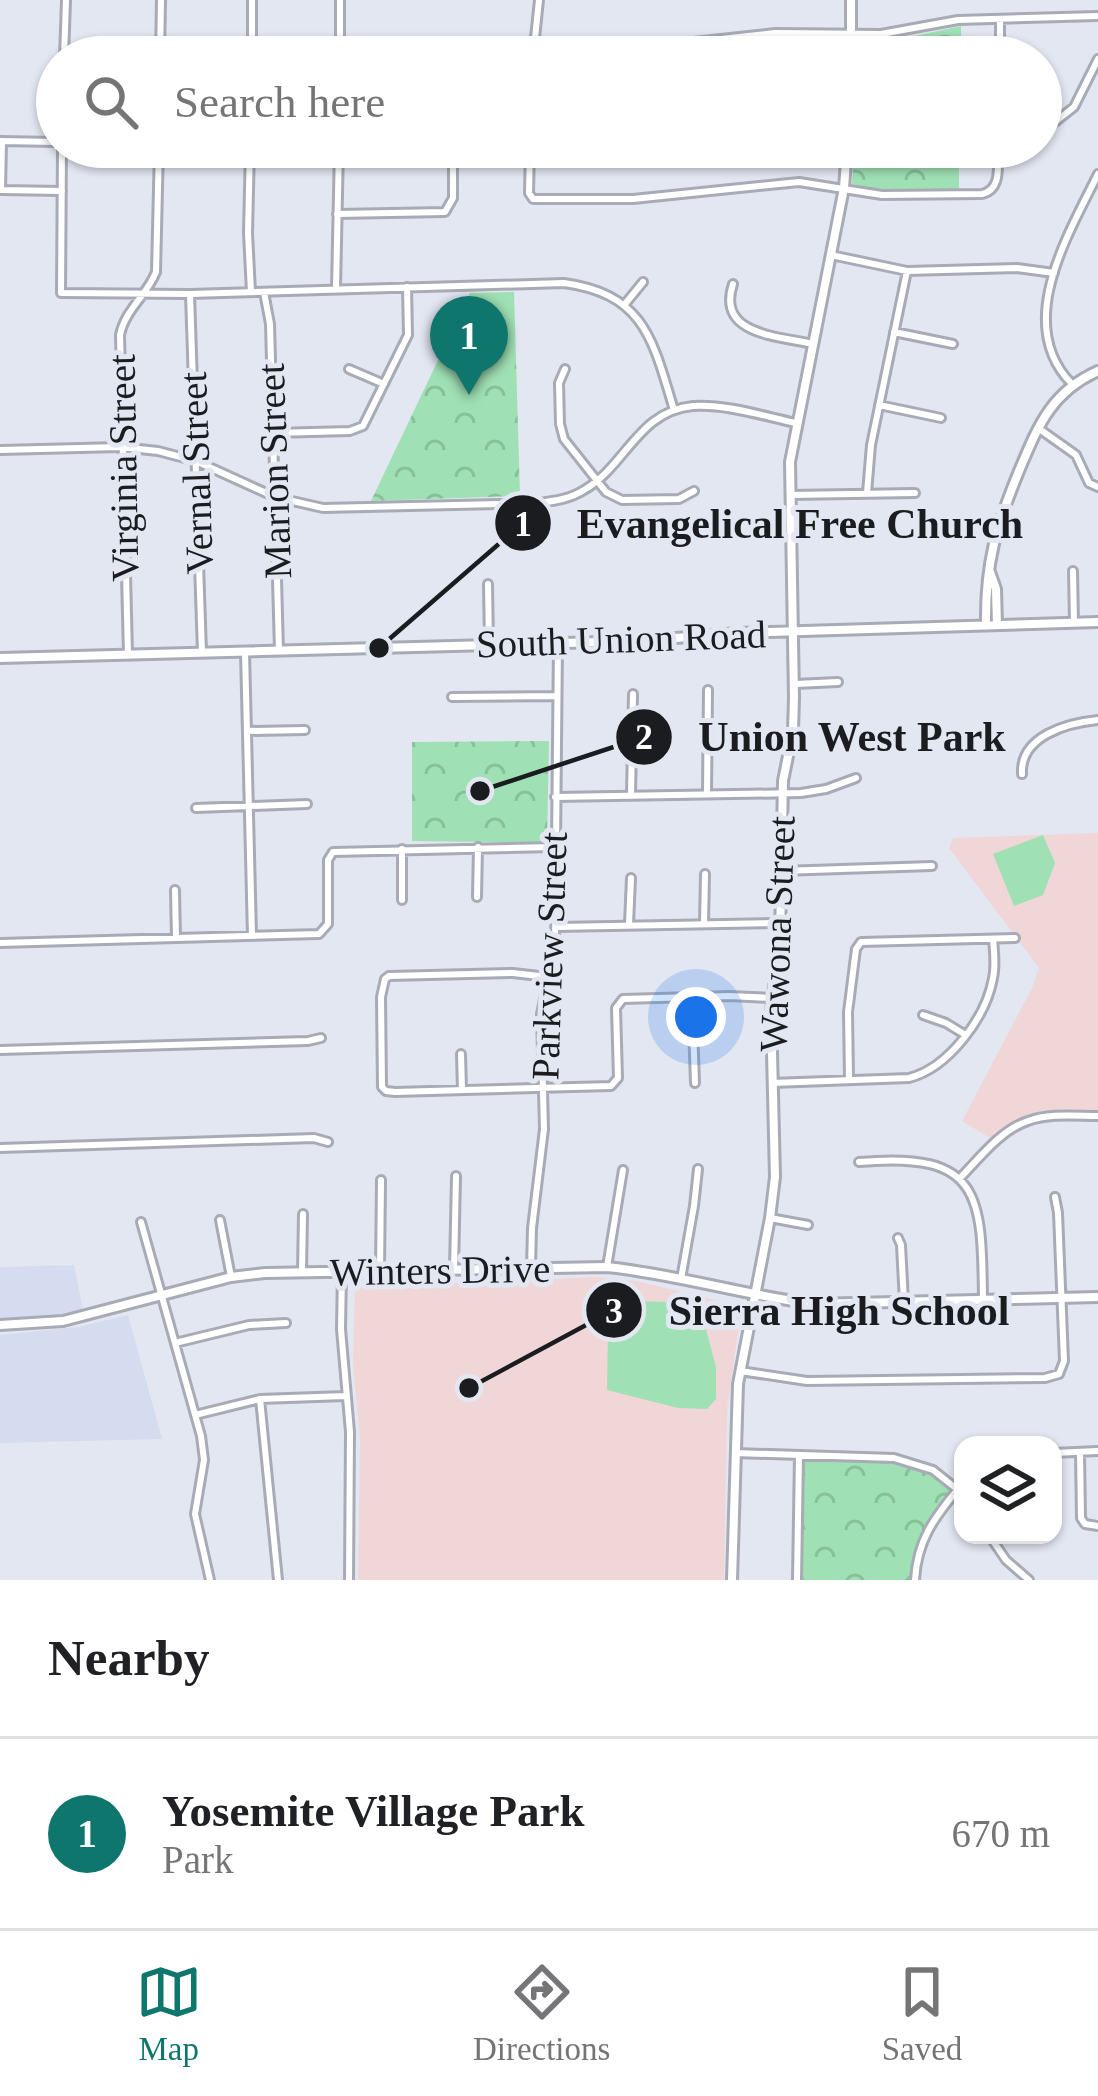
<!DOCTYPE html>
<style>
body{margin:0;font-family:Georgia,serif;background:#f6f6f6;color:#202124}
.controls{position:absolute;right:36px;bottom:36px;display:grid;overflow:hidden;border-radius:24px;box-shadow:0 3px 9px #0004}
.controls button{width:108px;height:108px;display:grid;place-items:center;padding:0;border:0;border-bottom:3px solid #e0e0e0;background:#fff;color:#202124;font:60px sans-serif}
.you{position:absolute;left:696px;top:1017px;width:42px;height:42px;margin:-30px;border:9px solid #fff;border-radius:50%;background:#1a73e8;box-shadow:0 0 0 18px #1a73e833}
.badge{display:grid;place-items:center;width:78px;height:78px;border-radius:50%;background:#0f766e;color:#fff;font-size:39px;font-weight:700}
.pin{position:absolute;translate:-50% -99px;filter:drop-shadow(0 3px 6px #0008)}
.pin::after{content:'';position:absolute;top:63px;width:42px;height:36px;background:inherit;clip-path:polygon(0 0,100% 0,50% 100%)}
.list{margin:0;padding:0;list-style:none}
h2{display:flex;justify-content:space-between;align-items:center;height:156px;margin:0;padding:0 48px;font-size:51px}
h2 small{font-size:39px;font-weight:400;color:#757577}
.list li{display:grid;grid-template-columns:78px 1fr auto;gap:36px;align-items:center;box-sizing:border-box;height:192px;padding:0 48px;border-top:3px solid #e0e0e0}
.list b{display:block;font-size:45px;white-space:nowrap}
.list p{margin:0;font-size:39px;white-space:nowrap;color:#757577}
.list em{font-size:39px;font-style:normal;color:#757577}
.icon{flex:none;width:66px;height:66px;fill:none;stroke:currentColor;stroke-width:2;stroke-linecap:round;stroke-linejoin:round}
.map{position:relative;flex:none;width:1098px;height:1580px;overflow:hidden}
.search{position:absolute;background:#fff;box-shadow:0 3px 9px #0004;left:36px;right:36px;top:36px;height:132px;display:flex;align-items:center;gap:30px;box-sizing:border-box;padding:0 42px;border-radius:66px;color:#757577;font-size:45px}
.sheet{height:348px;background:#fff}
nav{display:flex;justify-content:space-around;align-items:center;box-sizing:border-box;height:168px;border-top:3px solid #e0e0e0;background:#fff;font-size:33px;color:#757577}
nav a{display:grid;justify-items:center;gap:6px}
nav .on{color:#0f766e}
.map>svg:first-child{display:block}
.built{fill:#d6dcef}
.education{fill:#f1d6d7}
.green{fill:#9fe0b4}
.park{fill:url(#park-crowns)}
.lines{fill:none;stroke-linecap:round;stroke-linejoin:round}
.street-casing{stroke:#a8abb6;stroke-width:12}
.secondary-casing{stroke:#a8abb6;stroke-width:14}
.street{stroke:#fff;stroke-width:6}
.secondary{stroke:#fff;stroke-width:8}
.labels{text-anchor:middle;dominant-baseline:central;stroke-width:10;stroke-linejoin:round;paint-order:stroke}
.street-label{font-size:39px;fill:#1a1c20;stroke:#e3e7f2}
.leader{fill:none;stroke:#1a1c20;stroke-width:4.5}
.callout-dot{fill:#1a1c20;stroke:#e3e7f2;stroke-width:4.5}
.mark-label{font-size:36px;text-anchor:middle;font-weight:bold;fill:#fff}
.callout-label{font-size:42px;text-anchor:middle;font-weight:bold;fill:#1a1c20;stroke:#e3e7f2;stroke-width:10;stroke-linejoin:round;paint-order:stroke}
</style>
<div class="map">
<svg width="1098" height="1580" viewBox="0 0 1098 1580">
<defs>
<pattern id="park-crowns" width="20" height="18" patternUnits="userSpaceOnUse" patternTransform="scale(3)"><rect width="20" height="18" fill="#9fe0b4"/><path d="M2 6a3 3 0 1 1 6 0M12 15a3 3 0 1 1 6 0" fill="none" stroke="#88c09a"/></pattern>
</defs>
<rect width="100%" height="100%" fill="#e3e7f2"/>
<!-- built -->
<path class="built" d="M74,1265l9,45 -31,7 -52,2v-52z
M128,1315l34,124 -162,4v-108l78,-8z"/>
<!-- education -->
<path class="education" d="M1098,833v278l-60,1 -28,11 -20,15 -28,-17 70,-133 7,-20 -90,-120 4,-10z
M596,1277l40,4 97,23 8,7 -14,99 -3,170h-366l2,-142 -7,-74 2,-77z"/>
<!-- green -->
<path class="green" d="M1043,835l12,28 -12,32 -29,11 -21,-52z
M634,1301l65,2 17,64v32l-9,10 -29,-1 -71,-18 1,-65z"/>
<!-- park -->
<path class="park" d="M961,26v31h-104v-18l39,1z
M854,147h105v43l-85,-1 -22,-5z
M514,292l6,204 -149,5 99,-208z
M549,741l-2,102 -135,-2v-99z
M799,1456l95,2 39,12 25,19 -33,45 -10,46h-118z"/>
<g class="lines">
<!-- street casing -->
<g class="street-casing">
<path id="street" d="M534,45l68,7 173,-19 106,1 77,-14 140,-4
M64,57l2,-57
M160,57l1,-57
M252,57v-57
M340,57v-57
M533,57l6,-57
M1000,57v-38
M1055,122l19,-15 24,-48
M0,141l57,1
M2,141l-1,49 61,1
M62,147l-1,146 129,1 374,-11c81,11 89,58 110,127
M250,147l-2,86 3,59
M530,147l-1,46 4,6h100l166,-17 83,13 100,-1c21,-5 15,-30 16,-47
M337,214l108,-2 8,-14v-51
M831,255l76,16 110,-3 37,5
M733,284c-17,51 45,52 80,60
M336,289l3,-142
M264,292l6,32 9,327
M190,294l12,359
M625,304l18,-22
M894,332l59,12
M349,369l35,15
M565,369l-6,14 1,41 4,15 42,53 16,8 57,-1 15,-8
M1072,384c-59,-59 -4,-149 26,-210
M879,405l62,13
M1038,428l38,27 13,28 9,4
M273,433l77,-2 13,-5 45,-91 -1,-48
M0,450l120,-3 38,4 38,10 79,36 48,11 216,-5c15,-2 31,-4 45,-13 42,-24 54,-79 109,-84 34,-2 70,10 103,17
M867,493l4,-48 36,-174
M790,495l125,-2
M1073,571l1,52
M488,584l1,61
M245,652l7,284
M128,654l-8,-319c5,-25 27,-40 36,-63l3,-125
M795,684l43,-2
M452,697l104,-1
M247,731l58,-1
M1022,774c-2,-38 45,-51 76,-54
M707,794l1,-104
M631,795l2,-101
M555,797l246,-4 25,-4 30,-11
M196,808l111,-4
M781,871l151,-5
M175,890l1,48
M477,897l1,-50
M402,900v-51
M704,923l1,-49
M629,924l2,-46
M556,927l224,-4
M0,943l319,-9 9,-10v-64l5,-8 221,-5
M548,977l-35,-4 -124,3 -4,3 -4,18 1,90 4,4 9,1 216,-6 7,-8 -2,-70 7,-9 106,-3 43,2
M692,997l3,86
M923,1015l23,8 18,11
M0,1050l308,-9 13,-3
M461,1054l1,36
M849,1079l-1,-67 8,-63 5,-7 154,-4
M772,1083l137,-5c39,-10 77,-60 84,-100 3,-13 1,-26 0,-39
M0,1148l314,-10 14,4
M859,1162c122,-11 123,33 124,138
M959,1179c20,-20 41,-49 69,-58 21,-8 48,-5 70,-5
M770,1218l38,7
M220,1220l11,57
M141,1222l60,214 3,24 -9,54 15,66
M898,1238l3,7 3,57
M607,1267l16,-97
M531,1268l1,-40 12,-99 -3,-115 14,-68 3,-302
M454,1270l2,-94
M302,1272l1,-58
M342,1272l-1,57 9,103 -1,148
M380,1272l1,-92
M681,1279l13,-73 4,-37
M175,1343l74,-18 37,-2
M740,1371l67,10 238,-3 14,-4 5,-13 -6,-148 -3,-16
M260,1399l18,181
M195,1415l65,-16 85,-3
M1080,1452l1,66 4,6 13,2
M735,1453l159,5 39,12 30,24
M1053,1453l45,-2
M989,1535l17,25 23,20
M797,1580l2,-124
M915,1580c2,-39 19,-62 43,-91"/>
</g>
<!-- secondary casing -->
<g class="secondary-casing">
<path id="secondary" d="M851,57v-57
M990,572l6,17 1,36
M986,625c-1,-61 10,-98 33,-154 19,-45 32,-79 79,-100
M0,658l638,-17 100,-8 360,-11
M0,1325l63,-4 168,-44 34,-4 342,-6c69,7 136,28 206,37l285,-7
M732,1580l6,-196 32,-166 5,-41 -4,-166 9,-73 3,-157 10,-50 1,-33 -4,-236 54,-274 3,-41"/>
</g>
<!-- street -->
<use href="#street" class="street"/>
<!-- secondary -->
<use href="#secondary" class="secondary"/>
</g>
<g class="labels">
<!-- street labels -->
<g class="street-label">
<text transform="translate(123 468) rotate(-91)">Virginia Street</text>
<text transform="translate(274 471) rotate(-92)">Marion Street</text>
<text transform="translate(196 473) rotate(-92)">Vernal Street</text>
<text transform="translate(621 639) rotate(-2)">South Union Road</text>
<text transform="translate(777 934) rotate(-88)">Wawona Street</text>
<text transform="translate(549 956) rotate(-88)">Parkview Street</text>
<text transform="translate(440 1270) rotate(-1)">Winters Drive</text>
</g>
</g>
<!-- callouts -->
<path class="leader" d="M379 648L523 523M480 791L644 737M469 1388L614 1310"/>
<g class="callout-dot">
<circle cx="379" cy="648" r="12"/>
<circle cx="480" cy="791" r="12"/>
<circle cx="469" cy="1388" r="12"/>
<circle cx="523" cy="523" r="30"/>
<circle cx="644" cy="737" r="30"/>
<circle cx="614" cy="1310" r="30"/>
</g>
<g class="mark-label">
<text x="523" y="536">1</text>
<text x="644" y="749">2</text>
<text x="614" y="1323">3</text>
</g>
<g class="callout-label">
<text x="800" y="538">Evangelical Free Church</text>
<text x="852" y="751">Union West Park</text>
<text x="839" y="1325">Sierra High School</text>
</g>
</svg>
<div class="controls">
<button><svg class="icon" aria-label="layers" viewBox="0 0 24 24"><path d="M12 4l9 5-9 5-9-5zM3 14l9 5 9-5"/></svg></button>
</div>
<div class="you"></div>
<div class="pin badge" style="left:469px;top:395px">1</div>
<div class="search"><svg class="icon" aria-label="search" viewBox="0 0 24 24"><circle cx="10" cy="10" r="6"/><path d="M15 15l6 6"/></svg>Search here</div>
</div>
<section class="sheet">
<h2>Nearby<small></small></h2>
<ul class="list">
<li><span class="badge">1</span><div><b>Yosemite Village Park</b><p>Park</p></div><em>670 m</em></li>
</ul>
</section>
<nav>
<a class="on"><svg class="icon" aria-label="map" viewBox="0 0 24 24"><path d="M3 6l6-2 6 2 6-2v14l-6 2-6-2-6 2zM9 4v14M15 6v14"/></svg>Map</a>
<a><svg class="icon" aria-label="directions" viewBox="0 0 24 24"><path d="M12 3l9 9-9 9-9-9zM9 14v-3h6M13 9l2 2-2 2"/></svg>Directions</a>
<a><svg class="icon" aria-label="saved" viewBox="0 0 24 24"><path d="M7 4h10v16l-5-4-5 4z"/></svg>Saved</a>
</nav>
